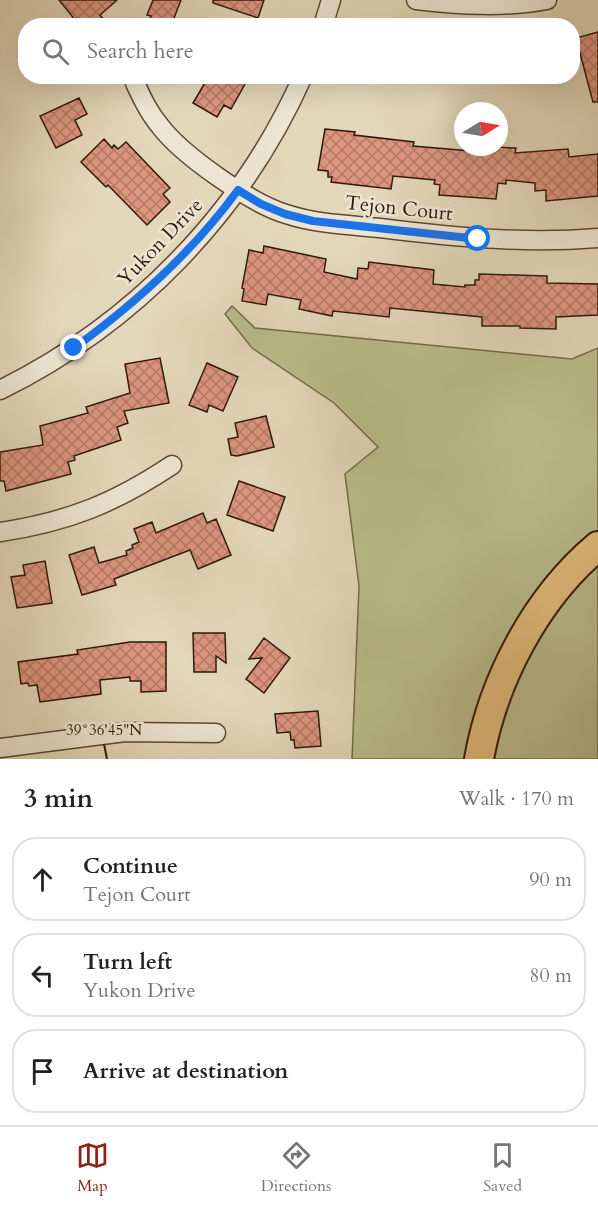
<!DOCTYPE html>
<meta charset="utf-8">
<style>
body{margin:0;font-family:Cardo,serif;background:#f2f2f2;color:#222}
.compass{position:absolute;left:454px;top:102px;width:54px;height:54px;border-radius:50%;background:#fff;box-shadow:0 6px 24px #0002;rotate:79deg}
.stop{position:absolute;width:18px;height:18px;margin:-14px;border:4px solid #1a73e8;border-radius:50%;background:#fff}
.stop.end{background:#1a73e8;border-color:#fff;box-shadow:0 2px 6px #0008}
.list{margin:0;padding:0;list-style:none}
h2{display:flex;justify-content:space-between;align-items:center;height:78px;margin:0;padding:0 24px;font-size:26px}
h2 small{font-size:20px;font-weight:400;color:#767676}
.list li{display:grid;grid-template-columns:39px 1fr auto;gap:18px;align-items:center;box-sizing:border-box;height:84px;margin:0 12px 12px;padding:0 12px;border:2px solid #e0e0e0;border-radius:24px}
.list b{display:block;font-size:22px;white-space:nowrap}
.list p{margin:0;font-size:20px;white-space:nowrap;color:#767676}
.list em{font-size:20px;font-style:normal;color:#767676}
.icon{flex:none;width:33px;height:33px;fill:none;stroke:currentColor;stroke-width:2;stroke-linecap:round;stroke-linejoin:round}
.map{position:relative;flex:none;width:598px;height:759px;overflow:hidden}
.search{position:absolute;background:#fff;box-shadow:0 6px 24px #0002;left:18px;right:18px;top:18px;height:66px;display:flex;align-items:center;gap:15px;box-sizing:border-box;padding:0 21px;border-radius:24px;color:#767676;font-size:22px}
.sheet{height:366px;background:#fff}
nav{display:flex;justify-content:space-around;align-items:center;box-sizing:border-box;height:84px;border-top:2px solid #e0e0e0;background:#fff;font-size:16px;color:#767676}
nav a{display:grid;justify-items:center;gap:3px}
nav .on{color:#8f2418}
.map>svg:first-child{display:block}
.green{fill:#babc8b;stroke:#766a4a;stroke-width:1.5}
.building{fill:url(#building-cross-hatch);stroke:#321809;stroke-width:1.5}
.lines{fill:none;stroke-linecap:round;stroke-linejoin:round}
.street-casing{stroke:#5e4835;stroke-width:21}
.primary-casing{stroke:#321809;stroke-width:32}
.street{stroke:#ede5d2;stroke-width:18}
.primary{stroke:#e2bc7c;stroke-width:28}
.route{stroke:#1a73e8;stroke-width:8}
.ticks{fill:none;stroke:#321809;stroke-width:2}
.labels{text-anchor:middle;dominant-baseline:central;stroke-width:5;stroke-linejoin:round;paint-order:stroke}
.street-label{font-size:20px;fill:#321809;stroke:#ede5d2}
.ticks-label{font-size:15px;text-anchor:middle;fill:#321809;stroke:#ede5d2;stroke-width:5;stroke-linejoin:round;paint-order:stroke}
</style>
<div class="map">
<svg width="598" height="759" viewBox="0 0 598 759">
<defs>
<pattern id="building-cross-hatch" width="8" height="8" patternUnits="userSpaceOnUse" patternTransform="scale(1.5)"><rect width="8" height="8" fill="#dc957f"/><path d="M0 0l8 8M0 8l8-8" fill="none" stroke="#b37966"/></pattern>
</defs>
<rect width="100%" height="100%" fill="#e3d7b9"/>
<filter id="stains"><feTurbulence type="fractalNoise" baseFrequency=".00333" numOctaves="4"/><feColorMatrix values="0 0 0 0 .2 0 0 0 0 .09 0 0 0 0 .02 0 0 0 .5 -.17"/></filter>
<radialGradient id="worn" r=".72"><stop offset=".6" stop-color="#630" stop-opacity="0"/><stop offset="1" stop-color="#630" stop-opacity=".3"/></radialGradient>
<!-- green -->
<path class="green" d="M232,306l23,22 317,31 26,-11v411h-246l7,-173 -14,-112 33,-27 -44,-44 -82,-55 -27,-34z"/>
<!-- building -->
<path class="building" d="M59,0h58l-17,15 9,11h-29z
M153,0h28l-10,26h-11l-11,-5 2,-5 -4,-1z
M213,0h51l-6,18 -45,-15z
M598,32v70h-5l-17,-64z
M209,76h23l13,8 -14,25 -7,-4 -7,12 -24,-14z
M79,98l8,16 -12,6 7,15 -26,13 -16,-32z
M325,129l30,3 -1,3 60,7 -1,4 70,6v-2h8v-3h2l23,1 -1,5 53,-4 1,8 29,-3v42l-52,5v-11l-11,1v-8l-29,-3v4l-8,-1 -2,16 -57,-4 1,-10 -6,-1 1,-4 -42,-4 -2,13 -60,-7 1,-5h-4v-6l-10,-1z
M104,139l8,9 2,-3 4,4 8,-7 44,46 -7,6 7,8 -23,23 -39,-40 -2,2 -25,-25z
M264,246l62,13 -2,13 33,7 1,-11 10,1 1,-7 65,8 -1,14 32,3v-2h10v-5h4v-6l68,2v7l51,1v31l-42,2v12l-36,-1v-2h-38v-9l-92,-9 -1,9 -56,-6 -1,5 -33,-7 2,-9 -33,-6 -2,11 -24,-4 2,-12 -2,-1 7,-38 14,3z
M160,358l9,45 -45,8 4,12 -11,4 4,13 -47,16 1,4 -7,2 3,12 -65,17 -2,-10h-4v-29l43,-7 -3,-19 48,-13 -2,-6 44,-14 -5,-29z
M207,363l31,14 -15,34 -14,-6 -2,7 -18,-7z
M266,416l8,31 -37,9 -6,-1 -3,-16 10,-2 -3,-14z
M239,481l46,16 -12,34 -46,-16z
M203,513l4,10 9,-4 15,36 -33,14 -8,-19 -76,29 2,6 -34,10 -13,-40 25,-8 5,16 28,-8 -1,-4 7,-3 -1,-3 7,-3 -5,-13 18,-7 4,11z
M45,561l7,42 -35,5 -6,-31 14,-2 -2,-10z
M193,633h32l1,30 -10,-7v16h-22z
M264,638l26,20 -26,35 -18,-14 16,-21 -13,1z
M130,642h36v49l-25,1v-11h-11v-4l-30,3 1,14 -61,8 -3,-17 -8,1 -1,-3 -7,1 -3,-22 60,-8 -1,-4z
M318,711l3,35 -26,2 -1,-8h-3l-1,-8 -13,1 -2,-19z"/>
<g class="lines">
<!-- street casing -->
<g class="street-casing">
<path id="street" d="M416,0c43,5 88,8 131,0
M323,26l8,-26
M135,83c7,15 14,30 25,43 22,29 90,77 126,88 30,10 63,11 94,14 73,9 144,16 218,10
M0,390c134,-66 242,-177 303,-314
M0,532c68,-10 115,-29 172,-67
M0,748l125,-16 91,1"/>
</g>
<!-- primary casing -->
<g class="primary-casing">
<path id="primary" d="M479,759c14,-79 57,-161 119,-213"/>
</g>
<!-- street -->
<use href="#street" class="street"/>
<!-- primary -->
<use href="#primary" class="primary"/>
</g>
<g class="lines">
<!-- route -->
<path class="route" d="M74,348c62,-45 118,-95 164,-158l23,14 24,10 28,7 165,18"/>
</g>
<!-- ticks -->
<path class="ticks" d="M104,744l3,15"/>
<g class="labels">
<!-- street labels -->
<g class="street-label">
<text transform="translate(399 208) rotate(6)">Tejon Court</text>
<text transform="translate(160 242) rotate(-46)">Yukon Drive</text>
</g>
</g>
<g class="ticks-label">
<text x="104" y="735">39°36'45"N</text>
</g>
<rect width="100%" height="100%" filter="url(#stains)"/>
<rect width="100%" height="100%" fill="url(#worn)"/>
</svg>
<svg class="compass" viewBox="-18 -18 36 36"><path d="M0-13l5 13h-10z" fill="#e53935"/><path d="M0 13l5-13h-10z" fill="#767676"/></svg>
<div class="stop" style="left:478px;top:239px"></div>
<div class="stop end" style="left:74px;top:348px"></div>
<div class="search"><svg class="icon" aria-label="search" viewBox="0 0 24 24"><circle cx="10" cy="10" r="6"/><path d="M15 15l6 6"/></svg>Search here</div>
</div>
<section class="sheet">
<h2>3 min<small>Walk · 170 m</small></h2>
<ul class="list">
<li><svg class="icon" aria-label="ahead" viewBox="0 0 24 24"><path d="M12 20V5M6 11l6-6 6 6"/></svg><div><b>Continue</b><p>Tejon Court</p></div><em>90 m</em></li>
<li><svg class="icon" aria-label="left" viewBox="0 0 24 24"><path d="M17 20v-9H6M10 6l-5 5 5 5"/></svg><div><b>Turn left</b><p>Yukon Drive</p></div><em>80 m</em></li>
<li><svg class="icon" aria-label="arrive" viewBox="0 0 24 24"><path d="M6 21V4h12l-3 4 3 4H6"/></svg><div><b>Arrive at destination</b></div></li>
</ul>
</section>
<nav>
<a class="on"><svg class="icon" aria-label="map" viewBox="0 0 24 24"><path d="M3 6l6-2 6 2 6-2v14l-6 2-6-2-6 2zM9 4v14M15 6v14"/></svg>Map</a>
<a><svg class="icon" aria-label="directions" viewBox="0 0 24 24"><path d="M12 3l9 9-9 9-9-9zM9 14v-3h6M13 9l2 2-2 2"/></svg>Directions</a>
<a><svg class="icon" aria-label="saved" viewBox="0 0 24 24"><path d="M7 4h10v16l-5-4-5 4z"/></svg>Saved</a>
</nav>
